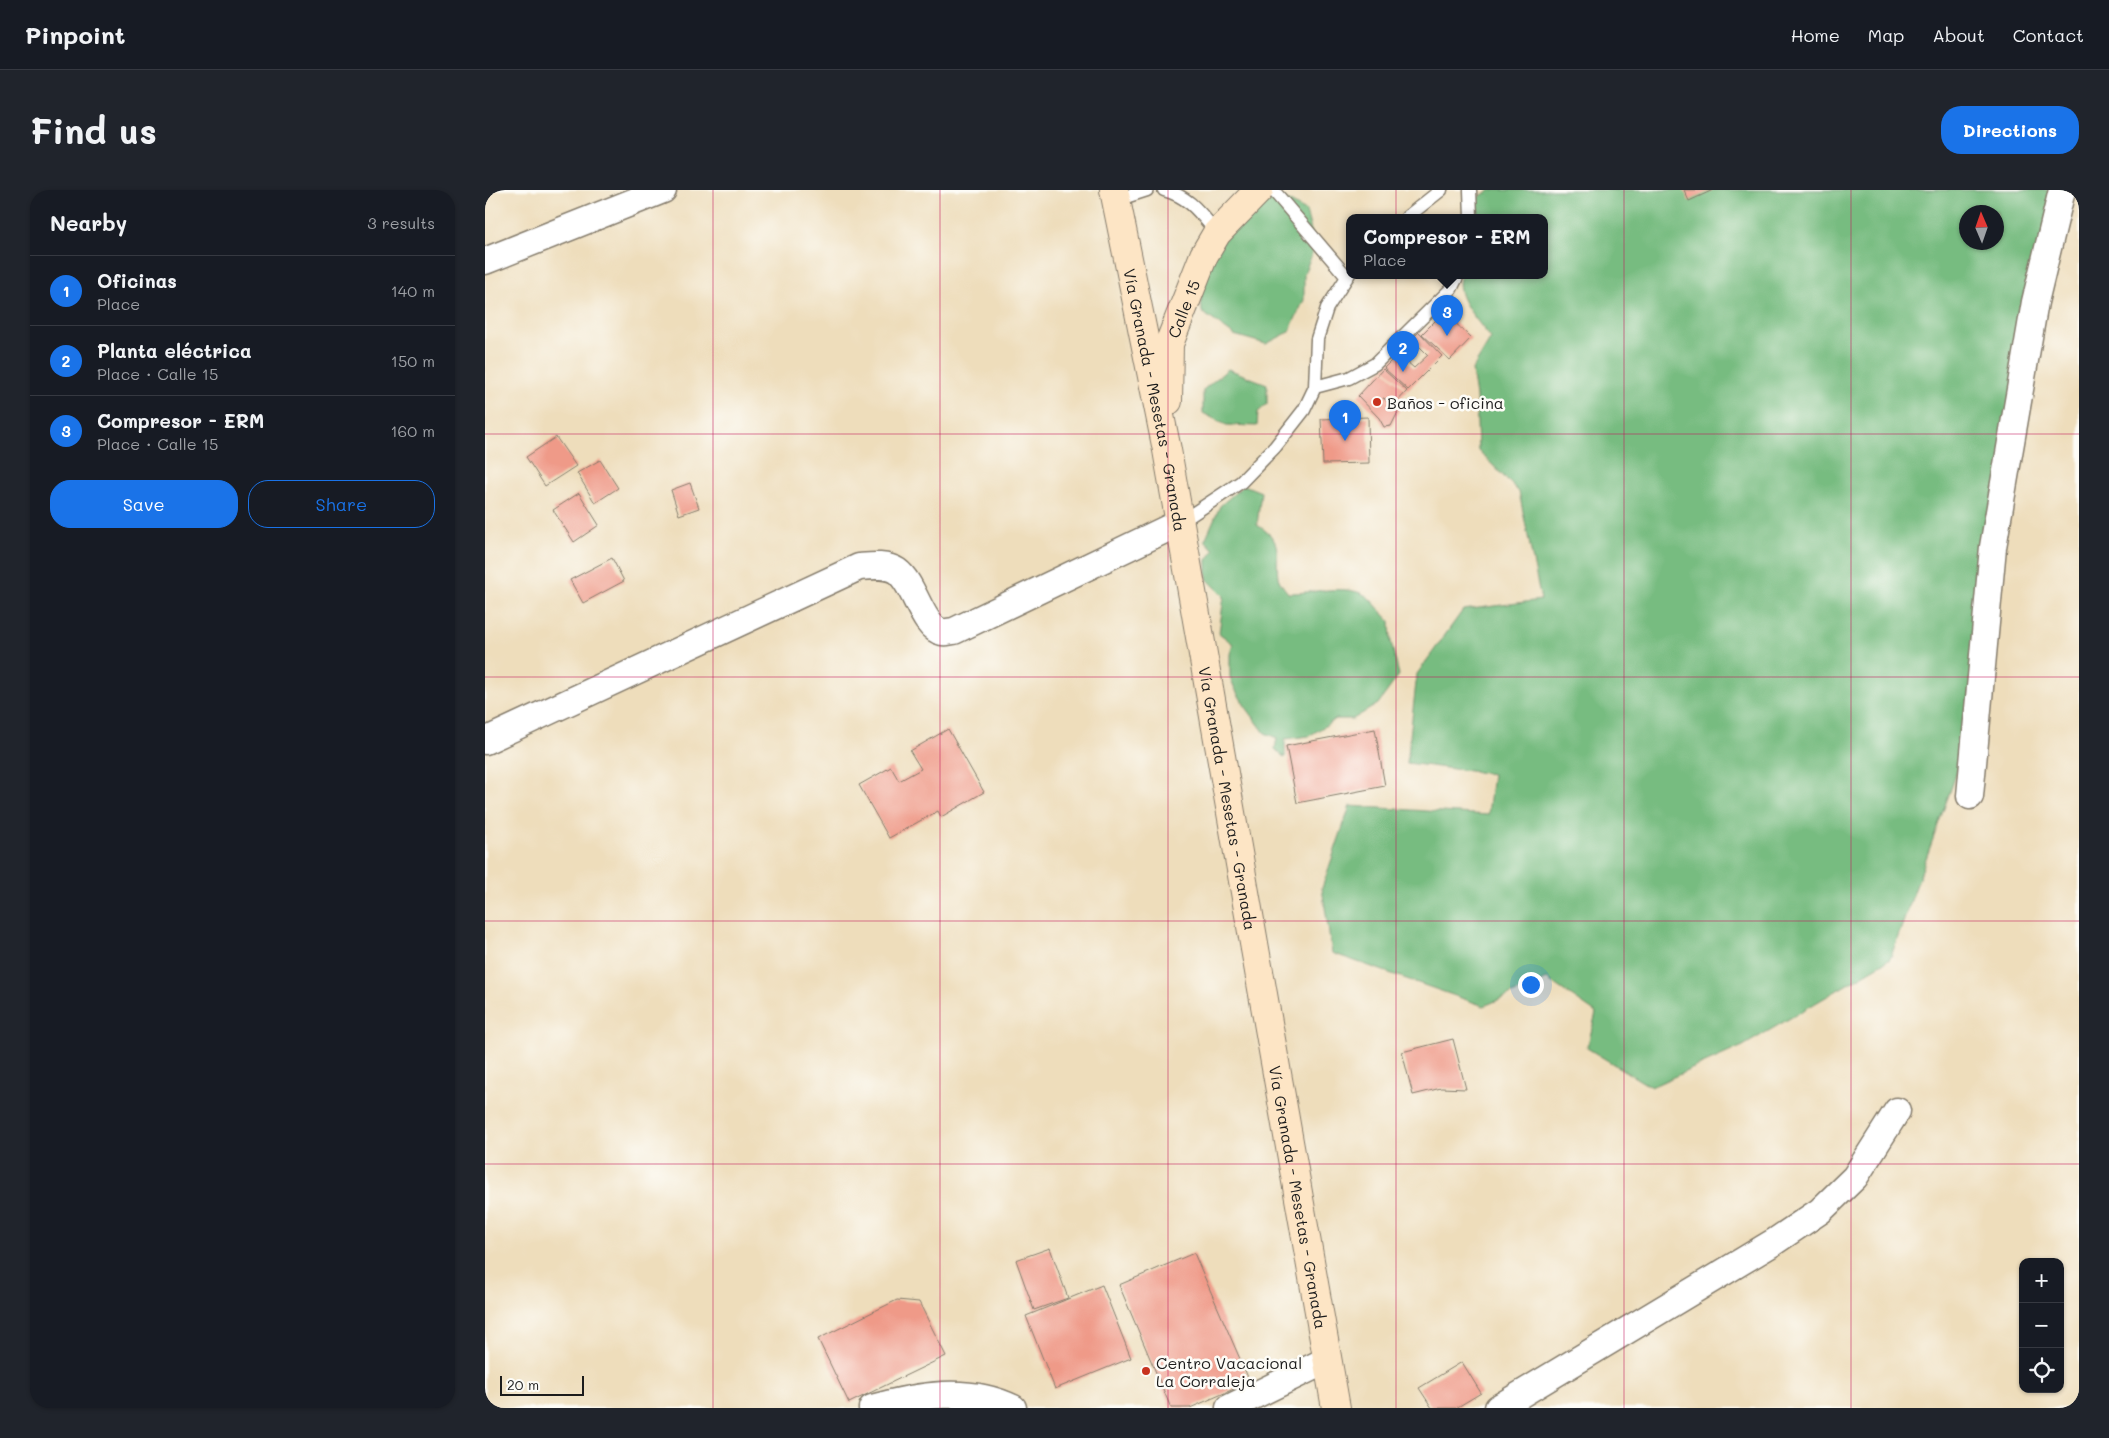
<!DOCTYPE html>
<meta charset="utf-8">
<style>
body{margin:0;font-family:Mali,sans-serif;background:#20242c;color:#f1f3f6}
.controls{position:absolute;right:15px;bottom:15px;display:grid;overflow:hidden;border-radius:10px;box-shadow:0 1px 4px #0004}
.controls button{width:45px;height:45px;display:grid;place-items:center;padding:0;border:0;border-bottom:1px solid #363941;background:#171b24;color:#f1f3f6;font:25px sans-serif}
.compass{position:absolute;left:1474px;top:15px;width:45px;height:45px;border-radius:50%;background:#171b24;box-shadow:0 1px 4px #0004;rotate:358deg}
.scale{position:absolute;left:15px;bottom:12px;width:84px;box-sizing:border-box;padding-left:5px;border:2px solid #1c1c1c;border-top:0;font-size:14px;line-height:18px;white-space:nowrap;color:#1c1c1c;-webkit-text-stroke:4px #fdfcf7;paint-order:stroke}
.you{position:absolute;left:1045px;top:794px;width:18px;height:18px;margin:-12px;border:4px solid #fff;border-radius:50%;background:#1a73e8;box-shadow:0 0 0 8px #1a73e833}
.badge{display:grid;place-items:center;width:32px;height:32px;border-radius:50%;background:#1a73e8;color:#fff;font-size:16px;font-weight:700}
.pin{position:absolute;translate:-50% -41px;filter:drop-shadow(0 1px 2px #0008)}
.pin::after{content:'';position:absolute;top:26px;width:18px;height:15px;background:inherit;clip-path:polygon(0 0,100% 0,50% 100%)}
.popup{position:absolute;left:861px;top:24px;width:202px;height:65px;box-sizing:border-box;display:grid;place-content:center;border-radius:10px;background:#171b24;filter:drop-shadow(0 1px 4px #0005);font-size:16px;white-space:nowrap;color:#9ea1a6}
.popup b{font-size:19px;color:#f1f3f6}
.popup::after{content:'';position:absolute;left:50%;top:100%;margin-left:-10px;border:10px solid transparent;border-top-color:#171b24}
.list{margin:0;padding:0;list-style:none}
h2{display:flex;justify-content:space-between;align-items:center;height:65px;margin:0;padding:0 20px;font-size:21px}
h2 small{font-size:16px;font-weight:400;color:#9ea1a6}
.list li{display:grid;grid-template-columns:32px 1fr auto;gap:15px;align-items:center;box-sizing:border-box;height:70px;padding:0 20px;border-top:1px solid #363941}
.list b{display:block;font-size:19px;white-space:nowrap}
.list p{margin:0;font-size:16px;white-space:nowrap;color:#9ea1a6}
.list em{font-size:16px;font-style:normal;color:#9ea1a6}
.actions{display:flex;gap:10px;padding:15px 20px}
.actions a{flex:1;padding:11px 0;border:1px solid #1a73e8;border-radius:20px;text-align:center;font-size:18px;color:#1a73e8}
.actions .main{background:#1a73e8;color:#fff}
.icon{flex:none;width:28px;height:28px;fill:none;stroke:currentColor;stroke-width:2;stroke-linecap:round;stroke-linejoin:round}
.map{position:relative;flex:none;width:1594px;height:1218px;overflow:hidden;border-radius:20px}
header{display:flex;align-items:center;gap:30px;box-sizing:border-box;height:70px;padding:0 25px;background:#171b24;border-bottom:1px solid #363941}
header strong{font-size:24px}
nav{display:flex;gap:28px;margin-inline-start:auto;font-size:18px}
.intro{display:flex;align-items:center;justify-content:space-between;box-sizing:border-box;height:120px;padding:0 30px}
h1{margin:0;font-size:35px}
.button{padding:12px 22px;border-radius:20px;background:#1a73e8;color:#fff;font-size:18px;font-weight:700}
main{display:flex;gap:30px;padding:0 30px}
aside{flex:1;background:#171b24;border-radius:20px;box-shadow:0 1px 4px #0004}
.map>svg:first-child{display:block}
.forest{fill:#77bc80;stroke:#4a6c4e;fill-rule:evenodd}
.building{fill:#ef9a88}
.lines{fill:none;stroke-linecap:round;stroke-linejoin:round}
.lane-casing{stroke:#857c6c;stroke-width:15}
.street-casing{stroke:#857c6c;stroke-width:29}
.secondary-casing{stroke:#857c6c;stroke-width:30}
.lane{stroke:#fff;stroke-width:12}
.street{stroke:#fff;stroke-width:26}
.secondary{stroke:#fde5c5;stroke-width:28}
.grid{fill:none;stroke:#c2185b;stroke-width:1;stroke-opacity:0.55}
.poi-dot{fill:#c8321e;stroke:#fdfcf7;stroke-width:2}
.labels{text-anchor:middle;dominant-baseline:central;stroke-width:5;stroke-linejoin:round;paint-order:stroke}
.street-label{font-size:16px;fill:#1c1c1c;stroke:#fdfcf7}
.poi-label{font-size:16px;fill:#1c1c1c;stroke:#fdfcf7;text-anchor:start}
</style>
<header>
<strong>Pinpoint</strong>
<nav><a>Home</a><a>Map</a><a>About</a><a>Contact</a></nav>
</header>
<div class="intro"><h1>Find us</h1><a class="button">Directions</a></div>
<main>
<aside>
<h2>Nearby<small>3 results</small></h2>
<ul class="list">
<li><span class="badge">1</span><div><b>Oficinas</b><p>Place</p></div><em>140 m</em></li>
<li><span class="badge">2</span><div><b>Planta eléctrica</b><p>Place · Calle 15</p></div><em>150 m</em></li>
<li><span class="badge">3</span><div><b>Compresor - ERM</b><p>Place · Calle 15</p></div><em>160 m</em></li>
</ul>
<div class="actions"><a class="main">Save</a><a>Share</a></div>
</aside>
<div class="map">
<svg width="1594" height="1218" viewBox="0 0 1594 1218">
<rect width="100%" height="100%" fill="#fdfcf7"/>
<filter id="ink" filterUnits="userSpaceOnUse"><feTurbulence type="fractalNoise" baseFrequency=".02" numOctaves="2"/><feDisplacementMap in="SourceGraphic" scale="10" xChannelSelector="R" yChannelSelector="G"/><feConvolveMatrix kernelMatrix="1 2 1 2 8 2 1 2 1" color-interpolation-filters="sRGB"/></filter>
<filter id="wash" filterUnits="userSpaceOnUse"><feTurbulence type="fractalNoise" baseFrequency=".0096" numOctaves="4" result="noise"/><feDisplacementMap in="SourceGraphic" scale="20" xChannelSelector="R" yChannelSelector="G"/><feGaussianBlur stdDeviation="1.12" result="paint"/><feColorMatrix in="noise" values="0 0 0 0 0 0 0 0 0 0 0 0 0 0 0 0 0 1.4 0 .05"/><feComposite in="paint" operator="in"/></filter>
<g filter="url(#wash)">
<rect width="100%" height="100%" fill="#edb"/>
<!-- forest -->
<path class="forest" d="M1006,0h574l-48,224 -60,358 -67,187 -147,87 -92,41 -64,-39 9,-35 -49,-34 -63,27 -152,-53 -10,-65 28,-82 138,9 5,-41 -86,-11 10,-89 46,-64 78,-10 -22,-108 -41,-42 -2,-54 -4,-26 19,-32c-12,-16 -39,-42 -30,-63h84v-58h-65l-11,-15zM1482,22h30v30h-30z
M775,4h16l30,17 9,35 -11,28v26l-15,32 -23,12 -32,-9 -32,-23 -2,-42z
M743,179l39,15v20l-9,8 -1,14 -31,-1 -23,-12v-23z
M759,295l17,7 -4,33c27,16 18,26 21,52 1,5 7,12 10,16 23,1 62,-11 81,5 7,7 14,16 21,23l1,21 8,33 -21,29 -25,15h-17l-27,17 -24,3v19l-10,-9 2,-11 -12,-5 -20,-27 -10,-17 -5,-12v-23l3,-10 -14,-11 5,-37 -17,-17v-19l7,-10 -9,-10 15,-34z"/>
<g id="blocks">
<!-- building -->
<path class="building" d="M1199,0h29l-24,11z
M959,122l27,26 -21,22 -28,-26z
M934,142l23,24 -34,34 -24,-22 14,-14 16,14 14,-13 -16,-16z
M898,179l24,22 -12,13 -12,-6 17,10 -9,18 -7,1 -5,-9 -21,-22z
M883,227l1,46 -46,1 -2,-45z
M71,247l20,29 -31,20 -19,-29z
M115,270l18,28 -23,15 -18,-30z
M205,293l9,25 -20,7 -8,-25z
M94,303l20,32 -25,17 -21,-32z
M127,368l12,23 -41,22 -13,-23z
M463,539l36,63 -43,25 -3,-6 -49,27 -30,-53 32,-18 8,14 22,-12 -11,-18z
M890,539l10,57 -88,17 -11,-57z
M968,849l13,50 -25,-1 -28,7 -11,-43z
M565,1058l18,50 -34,12 -18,-50z
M709,1063l56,129 -60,26h-19l-52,-123z
M617,1095l29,73 -76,31 -29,-73z
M412,1110l22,2 27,54 -97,47 -31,-64z
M977,1172l19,31 -25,15h-24l-13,-20z"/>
</g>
</g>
<g filter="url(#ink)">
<use href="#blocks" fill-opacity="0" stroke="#857c6c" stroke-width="1"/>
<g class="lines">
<!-- lane casing -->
<g class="lane-casing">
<path id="lane" d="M679,0c26,7 36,23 53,43
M788,0l74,87
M985,0l1,27
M631,10l31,-10
M922,27l34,-27
M830,197l34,-9 26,-14 76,-75 7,-14
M694,333l62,-41 34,-35 29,-37 11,-23 2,-48 10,-31 22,-34"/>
</g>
<!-- street casing -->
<g class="street-casing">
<path id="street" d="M0,71l178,-71
M0,551l374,-174c12,-1 27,-3 38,4 18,13 25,57 45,61 4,1 9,-1 12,-1l225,-108
M1485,606l23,-249 42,-245 27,-112
M387,1218c45,-13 97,-22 141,0
M744,1218l98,-48
M1013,1218l276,-166 46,-31 35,-34 42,-66"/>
</g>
<!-- secondary casing -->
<g class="secondary-casing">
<g id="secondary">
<path id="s1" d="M629,0l53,260 169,958"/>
<path id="s2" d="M683,211l1,-57 35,-89 13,-22 42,-43"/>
</g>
</g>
<!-- lane -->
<use href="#lane" class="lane"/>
<!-- street -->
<use href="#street" class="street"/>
<!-- secondary -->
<use href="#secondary" class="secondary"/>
</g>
</g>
<!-- grid -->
<path class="grid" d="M228,0v1218M455,0v1218M683,0v1218M911,0v1218M1139,0v1218M1366,0v1218M0,244h1594M0,487h1594M0,731h1594M0,974h1594"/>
<!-- markers -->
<g class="poi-dot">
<circle cx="892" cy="212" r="5"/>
<circle cx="661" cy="1181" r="5"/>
</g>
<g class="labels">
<!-- street labels -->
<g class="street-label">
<text stroke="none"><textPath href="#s2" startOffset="95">Calle 15</textPath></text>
<text stroke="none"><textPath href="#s1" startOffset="214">Vía Granada - Mesetas - Granada</textPath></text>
<text stroke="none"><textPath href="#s1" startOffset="619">Vía Granada - Mesetas - Granada</textPath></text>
<text stroke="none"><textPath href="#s1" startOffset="1024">Vía Granada - Mesetas - Granada</textPath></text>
</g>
<!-- poi labels -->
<g class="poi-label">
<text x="902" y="212">Baños - oficina</text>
<text x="671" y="1172">Centro Vacacional<tspan x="671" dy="18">La Corraleja</tspan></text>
</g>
</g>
</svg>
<div class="controls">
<button>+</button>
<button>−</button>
<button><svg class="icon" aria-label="locate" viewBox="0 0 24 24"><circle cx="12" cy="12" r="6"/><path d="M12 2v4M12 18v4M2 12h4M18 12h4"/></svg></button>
</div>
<svg class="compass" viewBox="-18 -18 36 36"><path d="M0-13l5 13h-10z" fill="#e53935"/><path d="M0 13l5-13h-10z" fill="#9ea1a6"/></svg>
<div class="scale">20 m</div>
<div class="you"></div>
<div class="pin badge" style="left:860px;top:251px">1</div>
<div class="pin badge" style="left:918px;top:182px">2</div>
<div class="pin badge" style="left:962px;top:146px">3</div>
<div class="popup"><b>Compresor - ERM</b>Place</div>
</div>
</main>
